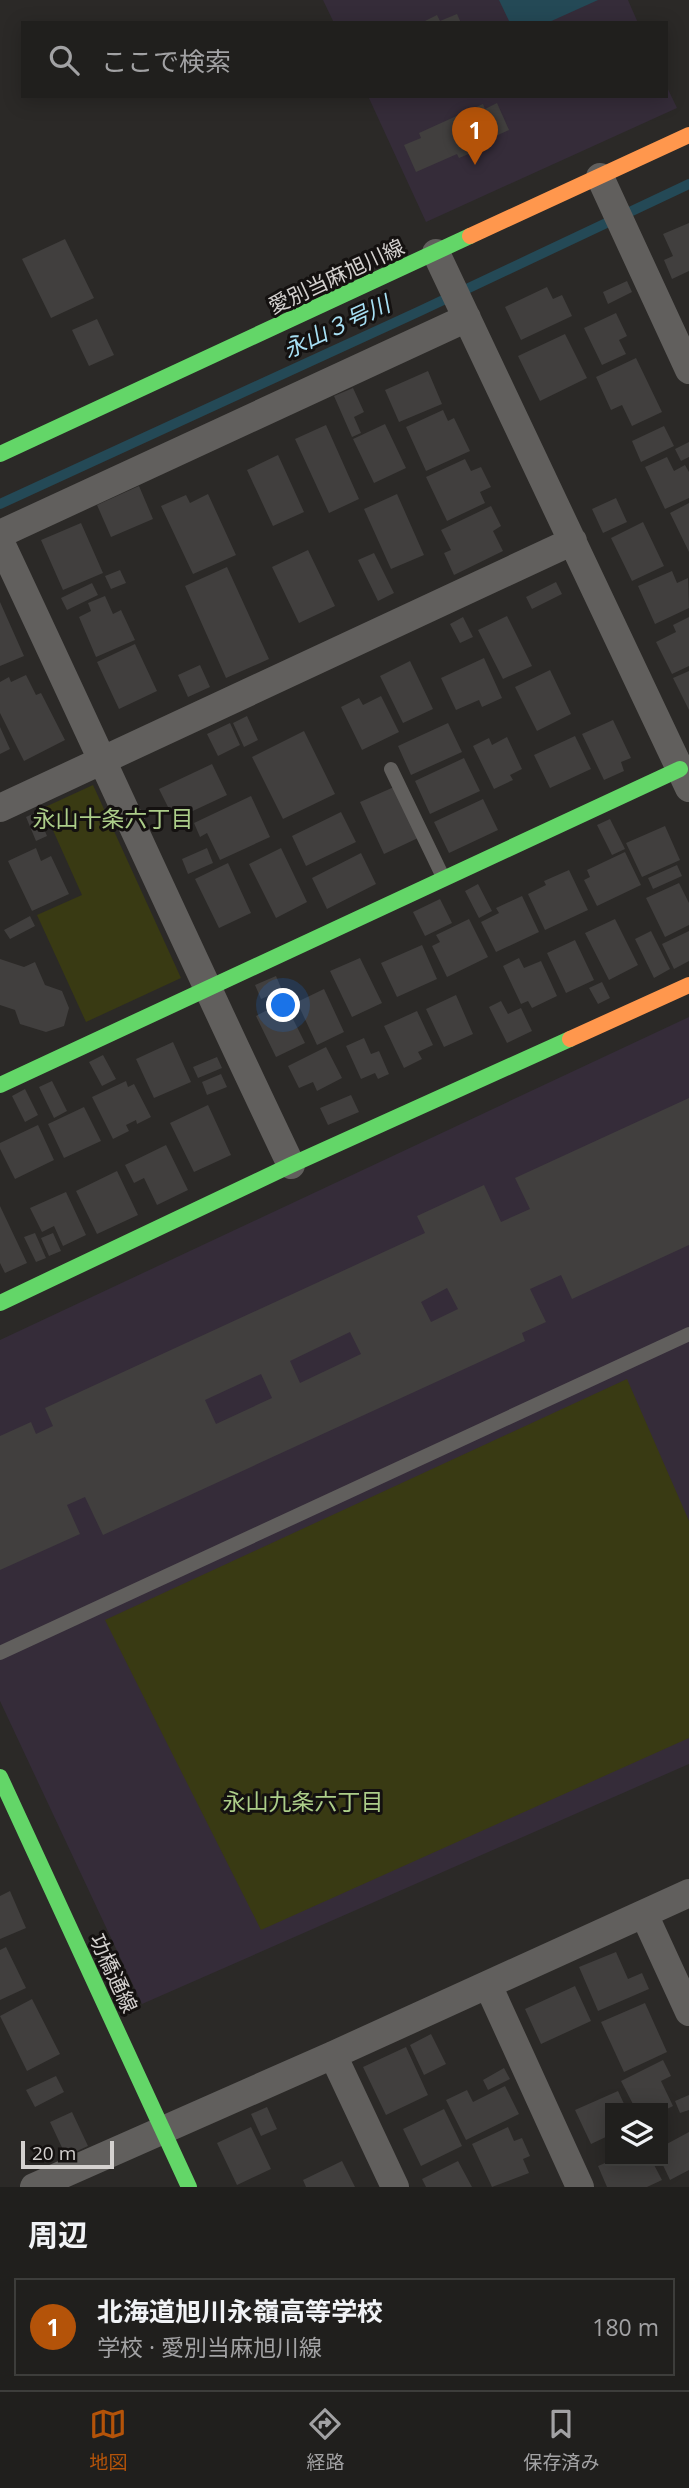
<!DOCTYPE html>
<html lang="ja">
<meta charset="utf-8">
<style>
body{margin:0;font-family:"Open Sans","Noto Sans JP",sans-serif;background:#282726;color:#f1f3f6}
.controls{position:absolute;right:21px;bottom:21px;display:grid;overflow:hidden;border-radius:0px;box-shadow:0 4px 18px #0003}
.controls button{width:63px;height:63px;display:grid;place-items:center;padding:0;border:0;border-bottom:2px solid #3d3d3b;background:#201f1d;color:#f1f3f6;font:35px sans-serif}
.scale{position:absolute;left:21px;bottom:18px;width:93px;box-sizing:border-box;padding-left:7px;border:4px solid #d4d1cf;border-top:0;font-size:19px;line-height:24px;white-space:nowrap;color:#d4d1cf;-webkit-text-stroke:5px #141110;paint-order:stroke}
.you{position:absolute;left:284px;top:1006px;width:24px;height:24px;margin:-18px;border:5px solid #fff;border-radius:50%;background:#1a73e8;box-shadow:0 0 0 10px #1a73e833}
.badge{display:grid;place-items:center;width:46px;height:46px;border-radius:50%;background:#b45309;color:#fff;font-size:23px;font-weight:700}
.pin{position:absolute;translate:-50% -58px;filter:drop-shadow(0 2px 4px #0008)}
.pin::after{content:'';position:absolute;top:37px;width:24px;height:21px;background:inherit;clip-path:polygon(0 0,100% 0,50% 100%)}
.list{margin:0;padding:0;list-style:none}
h2{display:flex;justify-content:space-between;align-items:center;height:91px;margin:0;padding:0 28px;font-size:30px}
h2 small{font-size:23px;font-weight:400;color:#a2a2a4}
.list li{display:grid;grid-template-columns:46px 1fr auto;gap:21px;align-items:center;box-sizing:border-box;height:98px;margin:0 14px 14px;padding:0 14px;border:2px solid #3d3d3b;border-radius:0px}
.list b{display:block;font-size:26px;white-space:nowrap}
.list p{margin:0;font-size:23px;white-space:nowrap;color:#a2a2a4}
.list em{font-size:23px;font-style:normal;color:#a2a2a4}
.icon{flex:none;width:38px;height:38px;fill:none;stroke:currentColor;stroke-width:2;stroke-linecap:round;stroke-linejoin:round}
.map{position:relative;flex:none;width:689px;height:2187px;overflow:hidden}
.search{position:absolute;background:#201f1d;box-shadow:0 4px 18px #0003;left:21px;right:21px;top:21px;height:77px;display:flex;align-items:center;gap:18px;box-sizing:border-box;padding:0 24px;border-radius:0px;color:#a2a2a4;font-size:26px}
.sheet{height:203px;background:#201f1d}
nav{display:flex;justify-content:space-around;align-items:center;box-sizing:border-box;height:98px;border-top:2px solid #3d3d3b;background:#201f1d;font-size:19px;color:#a2a2a4}
nav a{display:grid;justify-items:center;gap:4px}
nav .on{color:#b45309}
.map>svg:first-child{display:block}
.education{fill:#352c39}
.green{fill:#393a13}
.water{fill:#244956}
.lines{fill:none;stroke-linecap:round;stroke-linejoin:round}
.stream{stroke:#244956;stroke-width:10}
.building{fill:#413f3e;fill-rule:evenodd}
.lane{stroke:#615f5d;stroke-width:14}
.street{stroke:#615f5d;stroke-width:28}
.fast{stroke:#63d668;stroke-width:16}
.slow{stroke:#ff974d;stroke-width:16}
.labels{text-anchor:middle;dominant-baseline:central;stroke-width:6;stroke-linejoin:round;paint-order:stroke}
.street-label{font-size:21px;fill:#d4d1cf;stroke:#141110}
.water-label{font-size:23px;font-style:italic;fill:#a7dff4;stroke:#141110}
.neighbourhood-label{font-size:23px;fill:#acce89;stroke:#141110}
</style>
<div class="map">
<svg width="689" height="2187" viewBox="0 0 689 2187">
<rect width="100%" height="100%" fill="#2b2927"/>
<!-- education -->
<path class="education" d="M323,0h305l10,23h-304z
M666,85l11,23 -251,114 -58,-126h298z
M689,1017v747l-547,240 -142,-303v-361z"/>
<!-- green -->
<path class="green" d="M93,785l88,193 -95,44 -49,-107 45,-20 -39,-87z
M627,1379l62,142v217l-428,192 -156,-310z"/>
<!-- water -->
<path class="water" d="M499,0h99l-51,23h-37z"/>
<g class="lines">
<!-- stream -->
<path class="stream" d="M0,504l420,-193 269,-127"/>
</g>
<!-- building -->
<path class="building" d="M457,14l4,9h-40l16,-8 3,6z
M497,103l12,27 -40,18 2,5 -12,5 -2,-4 -41,18 -12,-27 17,-7 -2,-5 64,-29 2,5z
M689,223v48l-17,8 -8,-19 9,-4 -10,-22z
M65,239l29,59 -43,20 -29,-59z
M627,281l5,11 -24,12 -5,-12z
M547,287l6,12 9,-4 10,21 -51,24 -16,-33z
M616,313l11,23 -8,4 7,14 -24,11 -18,-37z
M97,319l17,36 -25,11 -17,-36z
M565,334l22,44 -47,23 -22,-45z
M636,358l26,54 -30,14 -10,-21 -11,5 -15,-33z
M428,371l14,33 -43,18 -14,-32z
M353,388l11,24 -10,5 7,16 -9,4 -18,-41z
M443,410l5,11 6,-3 16,33 -44,20 -20,-44z
M385,424l21,44 -32,15 -21,-44z
M326,425l33,74 -30,14 -34,-74z
M664,426l10,20 -33,16 -9,-21z
M689,442v15l-8,4 -6,-12z
M278,455l26,57 -31,14 -26,-56z
M667,457l7,14 11,-6 4,7v26l-24,11 -20,-42z
M465,459l6,12 10,-4 10,20 -11,5 5,11 -38,18 -21,-44z
M139,486l14,33 -42,18 -14,-32z
M208,494l28,61 -43,19 -32,-68 25,-11 4,8z
M397,494l27,61 -33,14 -27,-60z
M616,498l11,24 -24,11 -11,-24z
M689,503v49l-19,-39z
M491,506l10,20 -8,5 10,20 -49,24 -10,-22 7,-3 -10,-20z
M643,522l21,44 -32,15 -21,-43z
M81,523l22,50 -40,17 -22,-50z
M308,550l27,56 -36,17 -27,-56z
M374,553l20,40 -16,8 -20,-41z
M227,567l42,92 -43,19 -41,-92z
M120,570l6,13 -15,6 -6,-13z
M672,571l5,12 11,-5 1,30 -34,16 -17,-38z
M556,582l6,12 -30,15 -6,-12z
M92,583l6,12 -31,15 -6,-12z
M105,596l8,18 8,-4 14,30 -39,17 -17,-40 12,-6 -3,-8z
M0,602l24,54 -24,10z
M507,616l25,50 -29,13 -25,-49z
M463,617l10,20 -13,6 -10,-19z
M689,617v49l-17,8 -16,-32 20,-10 -3,-7z
M135,644l22,47 -38,18 -22,-47z
M484,658l18,40 -20,9 -3,-7 -23,10 -15,-32z
M410,661l23,48 -30,14 -23,-47z
M200,665l10,22 -22,10 -10,-22z
M550,670l21,44 -34,17 -22,-44z
M689,671v39l-16,-32z
M26,675l10,20 5,-2 24,47 -41,21 -24,-48v-31l9,-5 2,5z
M381,696l18,36 -37,18 -21,-43 18,-9 4,7z
M247,716l11,24 -14,7 -11,-24z
M613,720l18,38 -10,4 3,9 -20,9 -22,-46z
M230,723l10,22 -22,11 -11,-22z
M448,723l14,29 -51,23 -13,-29z
M0,727l10,22 -10,5z
M304,731l31,63 -52,25 -31,-62z
M575,736l16,33 -41,19 -16,-33z
M507,737l15,32 -12,6 3,5 -19,9 -21,-43 16,-8 3,7z
M464,758l16,33 -50,23 -15,-33z
M212,764l15,31 -45,21 -5,-9 -7,4 -11,-22z
M394,787l24,51 -34,16 -24,-52z
M251,796l19,41 -50,23 -13,-27 -7,4 -6,-14z
M483,799l15,31 -49,23 -15,-31z
M37,812l10,24 -11,5 -10,-24z
M341,812l15,30 -50,24 -14,-30z
M610,819l15,30 -13,6 -15,-30z
M665,826l15,34 -38,17 -16,-34z
M36,848l5,13 10,-5 18,38 -37,17 -24,-50z
M207,848l6,15 -25,11 -6,-15z
M281,848l26,54 -31,16 -27,-54z
M625,852l16,33 -44,21 -13,-26 6,-3 -3,-7z
M361,853l15,31 -49,25 -15,-31z
M228,863l23,50 -32,15 -24,-49z
M677,865l5,11 -29,13 -5,-11z
M569,870l19,40 -43,20 -17,-36 18,-9 -2,-4z
M679,883l10,20v22l-24,12 -19,-39z
M478,884l14,27 -13,7 -14,-27z
M522,896l17,36 -43,20 -15,-30 18,-9 -3,-5z
M440,899l12,24 -27,13 -12,-24z
M30,916l5,10 -25,13 -6,-9z
M469,919l19,38 -41,20 -15,-31 8,-4 -4,-7z
M615,919l23,46 -29,15 -24,-47z
M651,931l19,38 -16,9 -19,-39z
M689,931v30l-15,8 -12,-25z
M575,940l19,40 -28,13 -19,-40z
M422,945l15,34 -40,18 -16,-34z
M360,958l22,45 -30,14 -22,-46z
M519,958l5,10 17,-7 16,35 -25,12 -4,-7 -7,3 -18,-38z
M0,959l24,8 11,-5 10,23 17,6 7,17 -5,18 -18,6 -26,-8 -5,-14 -15,-5z
M276,976l6,14 -21,9 -6,-14z
M602,982l8,16 -12,6 -9,-16z
M324,989l20,43 -27,13 -20,-43z
M456,995l17,39 -29,13 -18,-38z
M284,1001l21,42 -29,14 -20,-41z
M501,1001l7,13 13,-6 11,23 -25,12 -18,-36z
M417,1011l16,34 -15,7 4,7 -18,9 -20,-42z
M364,1038l7,16 8,-3 10,23 -11,5 -3,-6 -14,6 -15,-33z
M173,1042l18,40 -37,16 -18,-39z
M326,1047l16,31 -25,13 -4,-9 -14,6 -11,-22z
M103,1055l13,24 -14,7 -13,-24z
M217,1057l5,11 -24,10 -5,-11z
M221,1074l6,13 -20,8 -5,-13z
M52,1081l15,30 -13,7 -15,-31z
M126,1081l2,6 6,-3 17,33 -14,7 -1,-4 -10,5 3,6 -16,8 -21,-42z
M25,1089l13,26 -13,7 -13,-26z
M351,1095l8,17 -31,13 -8,-17z
M689,1098v147l-117,54 -11,-24 -31,14 16,33 -24,11 3,8 -422,194 -18,-38 -18,8 13,29 -80,36v-134l31,-14 5,12 17,-8 -8,-18 380,-175 -8,-17 67,-31 17,37 29,-13 -15,-31zM447,1288l11,21 -27,13 -10,-20zM350,1332l11,22 -61,29 -10,-22zM261,1374l11,24 -56,26 -11,-24z
M208,1105l23,50 -37,17 -24,-49z
M84,1107l17,34 -37,17 -16,-34z
M38,1125l16,35 -39,19 -15,-30v-6z
M166,1145l22,45 -31,15 -13,-27 -10,5 -9,-18z
M117,1171l21,44 -41,19 -21,-43z
M66,1192l20,43 -23,11 -9,-20 -12,6 -12,-24z
M0,1206l27,57 -22,10 -5,-10z
M35,1233l11,25 -10,4 -12,-25z
M53,1233l8,18 -12,5 -8,-18z
M10,1891l16,37 -26,11v-43z
M6,1947l20,41 -26,12v-50z
M616,1952l12,27 14,-6 7,16 -51,22 -19,-44z
M575,1986l16,35 -50,23 -16,-35z
M32,1999l28,55 -33,17 -27,-55z
M645,2003l22,49 -43,20 -23,-50z
M431,2034l15,30 -22,11 -14,-30z
M406,2047l22,48 -42,20 -23,-48z
M663,2060l8,16 -10,5 12,25 -10,5v-3h-28l-14,-27z
M504,2068l6,11 -22,11 -5,-10z
M56,2076l8,16 -29,15 -9,-17z
M505,2086l14,28 -53,26 -20,-40 21,-10 6,12z
M618,2091l8,17h-16v27l-19,9 -16,-34z
M689,2095v15l-9,3 -5,-12z
M267,2107l10,22 -16,7 -10,-22z
M444,2109l18,37 -41,20 -18,-37z
M72,2112l16,34 -22,10 -16,-34z
M251,2127l20,42 -34,16 -20,-42z
M508,2127l6,14 8,-3 8,18 -7,3 6,14 -37,14 -20,-43z
M689,2132v38l-19,10 -9,-19h2v-15z
M342,2161l13,26h-49l-3,-7z
M458,2161l14,26h-46l-4,-8z
M610,2161h28l1,3 13,-3 10,19 -15,7h-40l-9,-21z"/>
<g class="lines">
<!-- lane -->
<path class="lane" d="M391,769l52,108
M0,1653l689,-319"/>
<!-- street -->
<path class="street" d="M600,177l89,193
M436,253l253,535
M0,534l467,-216
M0,541c98,208 192,417 291,624
M0,808l573,-267
M644,1914l45,98
M488,1985l92,202
M333,2055l62,132
M34,2187l299,-132 356,-162"/>
<!-- fast -->
<path class="fast" d="M0,454l470,-218
M0,1085l680,-316
M0,1303l291,-138 279,-126
M0,1777l189,410"/>
<!-- slow -->
<path class="slow" d="M470,236l219,-101
M570,1039l119,-54"/>
</g>
<g class="labels">
<!-- street labels -->
<g class="street-label">
<text transform="translate(336 276) rotate(-25)">愛別当麻旭川線</text>
<text transform="translate(114 1973) rotate(65)">功橋通線</text>
</g>
<!-- water labels -->
<g class="water-label">
<text transform="translate(336 326) rotate(-25)">永山３号川</text>
</g>
<!-- neighbourhood labels -->
<g class="neighbourhood-label">
<text x="113" y="818">永山十条六丁目</text>
<text x="303" y="1801">永山九条六丁目</text>
</g>
</g>
</svg>
<div class="controls">
<button><svg class="icon" aria-label="layers" viewBox="0 0 24 24"><path d="M12 4l9 5-9 5-9-5zM3 14l9 5 9-5"/></svg></button>
</div>
<div class="scale">20 m</div>
<div class="you"></div>
<div class="pin badge" style="left:475px;top:165px">1</div>
<div class="search"><svg class="icon" aria-label="search" viewBox="0 0 24 24"><circle cx="10" cy="10" r="6"/><path d="M15 15l6 6"/></svg>ここで検索</div>
</div>
<section class="sheet">
<h2>周辺<small></small></h2>
<ul class="list">
<li><span class="badge">1</span><div><b>北海道旭川永嶺高等学校</b><p>学校 · 愛別当麻旭川線</p></div><em>180 m</em></li>
</ul>
</section>
<nav>
<a class="on"><svg class="icon" aria-label="map" viewBox="0 0 24 24"><path d="M3 6l6-2 6 2 6-2v14l-6 2-6-2-6 2zM9 4v14M15 6v14"/></svg>地図</a>
<a><svg class="icon" aria-label="directions" viewBox="0 0 24 24"><path d="M12 3l9 9-9 9-9-9zM9 14v-3h6M13 9l2 2-2 2"/></svg>経路</a>
<a><svg class="icon" aria-label="saved" viewBox="0 0 24 24"><path d="M7 4h10v16l-5-4-5 4z"/></svg>保存済み</a>
</nav>
